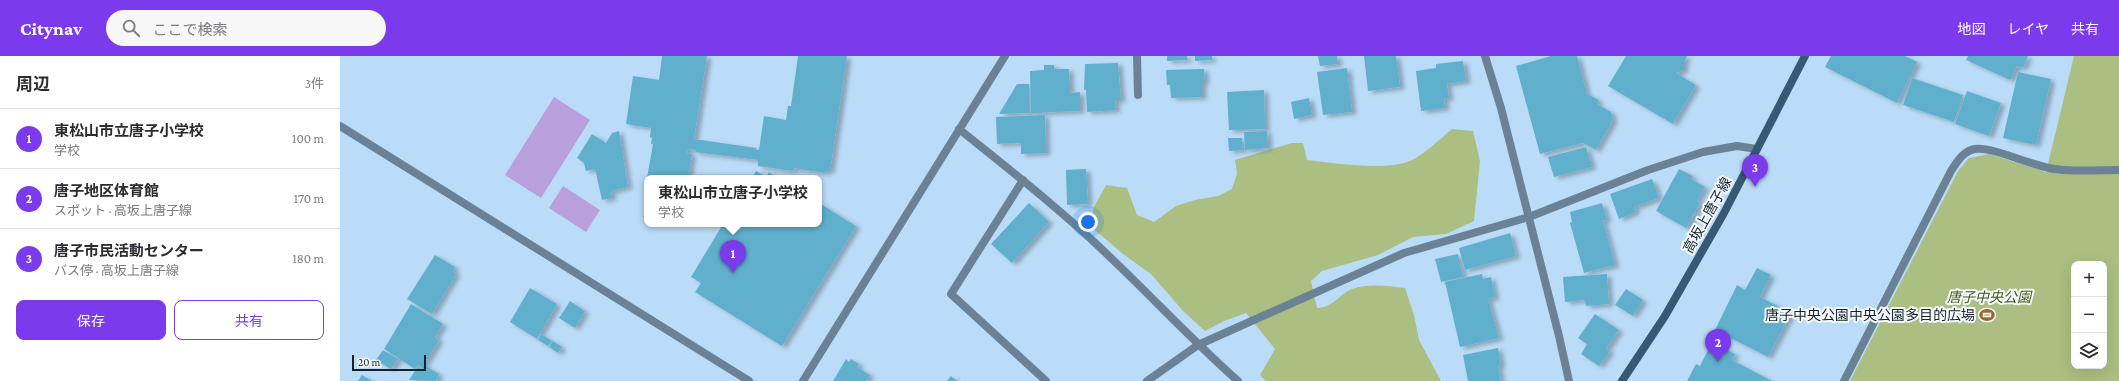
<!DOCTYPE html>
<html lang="ja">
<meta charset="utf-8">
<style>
body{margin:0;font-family:"Crimson Pro","Noto Sans JP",serif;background:#f7f7f7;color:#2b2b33}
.controls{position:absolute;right:12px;bottom:12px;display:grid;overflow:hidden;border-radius:8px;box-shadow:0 4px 16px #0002}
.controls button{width:36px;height:36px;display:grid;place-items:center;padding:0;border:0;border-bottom:1px solid #e1e1e2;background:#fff;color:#2b2b33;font:20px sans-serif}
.scale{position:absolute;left:12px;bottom:10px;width:74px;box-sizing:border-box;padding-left:4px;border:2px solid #16222d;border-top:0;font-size:11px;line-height:14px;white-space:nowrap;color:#16222d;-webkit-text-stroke:3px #f5f9fc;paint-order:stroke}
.you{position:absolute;left:748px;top:166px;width:14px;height:14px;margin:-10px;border:3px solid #fff;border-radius:50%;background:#1a73e8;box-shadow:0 0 0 6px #1a73e833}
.badge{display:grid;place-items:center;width:26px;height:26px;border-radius:50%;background:#7c3aed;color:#fff;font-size:13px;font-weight:700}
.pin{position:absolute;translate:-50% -33px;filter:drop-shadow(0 1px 2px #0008)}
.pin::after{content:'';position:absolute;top:21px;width:14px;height:12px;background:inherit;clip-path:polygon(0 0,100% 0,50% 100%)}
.popup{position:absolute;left:304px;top:119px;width:178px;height:52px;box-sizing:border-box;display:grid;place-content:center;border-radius:8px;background:#fff;filter:drop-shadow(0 1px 3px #0005);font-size:13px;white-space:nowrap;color:#7c7c81}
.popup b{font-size:15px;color:#2b2b33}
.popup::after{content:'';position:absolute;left:50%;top:100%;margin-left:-8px;border:8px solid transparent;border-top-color:#fff}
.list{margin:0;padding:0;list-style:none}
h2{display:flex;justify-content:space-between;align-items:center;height:52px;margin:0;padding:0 16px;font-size:17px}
h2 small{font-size:13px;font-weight:400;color:#7c7c81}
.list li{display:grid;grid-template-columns:26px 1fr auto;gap:12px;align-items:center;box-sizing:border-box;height:60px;padding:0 16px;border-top:1px solid #e1e1e2}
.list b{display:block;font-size:15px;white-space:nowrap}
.list p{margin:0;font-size:13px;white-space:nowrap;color:#7c7c81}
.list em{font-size:13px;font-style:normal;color:#7c7c81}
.actions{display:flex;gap:8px;padding:12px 16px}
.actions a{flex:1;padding:9px 0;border:1px solid #7c3aed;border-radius:8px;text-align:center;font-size:14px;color:#7c3aed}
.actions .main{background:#7c3aed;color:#fff}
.icon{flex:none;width:22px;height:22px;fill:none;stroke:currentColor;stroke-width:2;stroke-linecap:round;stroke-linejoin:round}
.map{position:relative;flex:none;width:1779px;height:325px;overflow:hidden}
header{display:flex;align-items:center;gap:24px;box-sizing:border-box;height:56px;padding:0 20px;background:#7c3aed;color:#fff}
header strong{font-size:19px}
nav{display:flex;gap:22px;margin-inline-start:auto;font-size:14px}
.search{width:280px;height:36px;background:#f7f7f7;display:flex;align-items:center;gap:10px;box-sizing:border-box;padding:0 14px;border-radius:22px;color:#7c7c81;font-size:15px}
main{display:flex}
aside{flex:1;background:#fff}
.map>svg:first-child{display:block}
.green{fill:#aabf81;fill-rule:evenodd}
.water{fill:#b9a0dc}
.building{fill:#60b0cd;filter:url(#shadow)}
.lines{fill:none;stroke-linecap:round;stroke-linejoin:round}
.service{stroke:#6b8296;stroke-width:8}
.minor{stroke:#6b8296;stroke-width:8}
.tertiary{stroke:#6b8296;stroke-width:8}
.secondary{stroke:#375975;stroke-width:8}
.labels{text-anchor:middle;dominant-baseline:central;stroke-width:4;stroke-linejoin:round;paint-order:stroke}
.street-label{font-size:14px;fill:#16222d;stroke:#f5f9fc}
.park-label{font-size:14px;font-style:italic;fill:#455813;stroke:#f5f9fc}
.poi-label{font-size:14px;fill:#16222d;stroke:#f5f9fc;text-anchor:end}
</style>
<header>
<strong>Citynav</strong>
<div class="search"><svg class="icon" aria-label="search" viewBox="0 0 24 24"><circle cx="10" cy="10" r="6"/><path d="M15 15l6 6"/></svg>ここで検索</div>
<nav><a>地図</a><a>レイヤ</a><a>共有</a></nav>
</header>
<main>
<aside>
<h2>周辺<small>3件</small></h2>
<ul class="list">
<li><span class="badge">1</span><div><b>東松山市立唐子小学校</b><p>学校</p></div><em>100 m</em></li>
<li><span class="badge">2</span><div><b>唐子地区体育館</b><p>スポット · 高坂上唐子線</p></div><em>170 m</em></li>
<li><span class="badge">3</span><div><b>唐子市民活動センター</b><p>バス停 · 高坂上唐子線</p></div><em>180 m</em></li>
</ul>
<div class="actions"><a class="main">保存</a><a>共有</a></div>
</aside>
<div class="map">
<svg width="1779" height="325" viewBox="0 0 1779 325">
<defs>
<filter id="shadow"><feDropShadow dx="4.5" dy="2.5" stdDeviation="2" flood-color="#0004"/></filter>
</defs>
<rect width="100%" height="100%" fill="#bbdcf8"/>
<!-- green -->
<path class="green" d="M1734,0h45v325h-269l108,-210 11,-13 20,-4 57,18zM1734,208h30v102h-30z
M1112,73l21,2 7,30 -6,60 -28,13 -33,3 -35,18 -56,16 -11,10 6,27c17,-1 21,-13 35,-19 17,-6 36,-3 53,-1l9,27 5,25 22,41h-175l-6,-6 15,-26 -29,-36 -22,8 -19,10 -22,-20 -32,-37 -28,-20 -34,-29 5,-18 12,-22 21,3 10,27 17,7 22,-16 19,-6 23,-4 14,-7 5,-15 -2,-14 57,-17h11l4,17c28,3 85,13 109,-2 13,-8 24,-19 36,-29z"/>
<!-- water -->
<path class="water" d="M214,41l36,23 -49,78 -36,-23z
M223,130l37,24 -14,22 -37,-24z"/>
<!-- building -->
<path class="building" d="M322,0h45l-13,83 62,9v2h3l5,-34 22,4 2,-14h3l7,-50h49l-17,115h-5v2l-31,-5 -1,3 -35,-5v-6l-63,-8 1,-2 -8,-1 -1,4 5,1 -4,24h-41l6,-34h-2l1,-6 -2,-1 1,-9 -25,-4 7,-48 26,4z
M827,0h20v4l-20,1z
M855,0h17v4l-17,1z
M978,0h19l1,8 -18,2z
M1024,0h32l4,31 -32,4z
M1211,0h26l10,38 12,6 -2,4 14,8 2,8 -17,30 -13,-7 -43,11 -24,-88z
M1286,0h61l-3,6v8l-8,3 20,12 -23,39 -65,-38z
M1491,0h74l12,6 -20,41 -72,-36z
M1628,0h60l-5,12 -6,-2 -7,14 -44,-20z
M1123,5l3,20 -19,3 2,14 -5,1 1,9 -24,3 -5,-40 20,-3v-4z
M778,7l3,37h-6l1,10 -29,2 -1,-22h-2l1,-26z
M704,9h10v4h15l1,24 10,-1v19l-49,2 -1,-42 14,-1z
M1007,12l5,44 -29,3 -6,-43z
M864,13l1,13h-3v15l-31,1 -1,-13h-3l-1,-15z
M1678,16l33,7 -15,66 -33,-7z
M1572,22l51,17 -9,27 -51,-17z
M677,28h12l1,29 -31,1z
M924,34l1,39 -36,1 -2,-38z
M1627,35l34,12 -12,33 -34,-12z
M969,42l3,17 -18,4 -3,-17z
M705,59l1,38 -25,1v-11l-24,1 -1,-27z
M279,75l9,56 -17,4 1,7 -10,2 -7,-31 -9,2 -2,-8 -7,-5 15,-24 14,9 6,-10z
M927,75l1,17 -23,2 -1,-18z
M888,82h14l1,12 -14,1z
M1246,91l6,20 -38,10 -6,-20z
M746,113l2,35 -21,1 -1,-35z
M1339,113l14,7 -2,3 14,8 -8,14 3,2 -14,25 -30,-17z
M416,115l10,6 3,-5 9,6h-26z
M1312,123l7,19 -25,9 2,5 -17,7 -9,-25z
M479,147l37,23 -74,120 -87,-54 6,-9 -10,-6 32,-53h96z
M689,147l20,19 -37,41 -21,-19z
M1262,147l5,17 -4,1 12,44 -31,8 -14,-50 2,-1 -2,-10z
M1170,177l6,23 -51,14 -6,-22z
M1118,198l5,23 -22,5 -6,-23z
M95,199l20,12 -2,5 3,2 -24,40 -25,-15z
M1417,212l14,7 -11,22 31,16 -23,44 -53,-27 22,-45 8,5z
M1142,218l1,5 8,-2 4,20 -7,2 11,39 -39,9 -15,-65z
M1267,218l2,30 -23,2 -1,-6 -20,2 -2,-25z
M190,232l27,16 -20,35 -27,-17z
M1286,233l17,11 -10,16 -18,-11z
M230,245l15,10 -10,17 -16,-10z
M71,248l32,20 -8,13 4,3 -17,28 -4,-3 -3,4 -31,-20z
M1255,258l24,16 -13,19 4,2 -11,15 -18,-12 6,-10 -9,-6z
M201,278l11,7 -4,5 -10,-6z
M213,285l9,6 -4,6 -9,-6z
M1372,286l23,12 -3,6 40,21h-85l9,-17 4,2z
M1158,292l3,17 -3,1 3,15h-33l-5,-26z
M43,294l15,9 -7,10 -15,-9z
M506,303l3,3 2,-3 8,5 -2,3 13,8 -4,6h-33z
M84,309l15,9 -3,7 -27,-1 9,-14 3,3z
M22,319l10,6h-14z
M611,320l6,5h-10z"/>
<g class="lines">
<!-- service -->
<path class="service" d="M797,0l1,39
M1504,325l107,-210c6,-9 12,-20 24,-22 17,-3 59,18 80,20 21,3 43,1 64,1"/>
<!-- minor -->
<path class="minor" d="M619,73c52,42 105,83 153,130 42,40 82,83 126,122
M683,124l-72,114 95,87
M807,325l51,-36 206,-92 125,-36 119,-47 55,-18 34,-6 20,3"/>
<!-- tertiary -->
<path class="tertiary" d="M1145,0l16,52 58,228 10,45
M0,70l409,255
M463,325l202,-325"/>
<!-- secondary -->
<path class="secondary" d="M1282,325l43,-65 59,-103 81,-157"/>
</g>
<!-- icons -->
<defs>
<g id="stadium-bare" transform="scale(1.2)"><path d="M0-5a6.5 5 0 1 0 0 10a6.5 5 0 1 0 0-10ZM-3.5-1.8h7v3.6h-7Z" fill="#a26728" stroke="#f5f9fc" stroke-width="2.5" paint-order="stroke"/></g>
</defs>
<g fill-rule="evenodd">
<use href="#stadium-bare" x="1647" y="259"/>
</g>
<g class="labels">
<!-- street labels -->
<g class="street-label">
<text transform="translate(1367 159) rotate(-61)">高坂上唐子線</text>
</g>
<!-- park labels -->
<g class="park-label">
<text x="1649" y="241">唐子中央公園</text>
</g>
<!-- poi labels -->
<g class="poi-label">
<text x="1635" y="259">唐子中央公園中央公園多目的広場</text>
</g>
</g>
</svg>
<div class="controls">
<button>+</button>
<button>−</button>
<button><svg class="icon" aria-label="layers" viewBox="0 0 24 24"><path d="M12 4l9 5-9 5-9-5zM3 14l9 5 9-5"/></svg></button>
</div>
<div class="scale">20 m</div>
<div class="you"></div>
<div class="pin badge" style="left:393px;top:217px">1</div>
<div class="popup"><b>東松山市立唐子小学校</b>学校</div>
<div class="pin badge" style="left:1378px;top:306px">2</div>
<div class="pin badge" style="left:1415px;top:131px">3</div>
</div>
</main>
